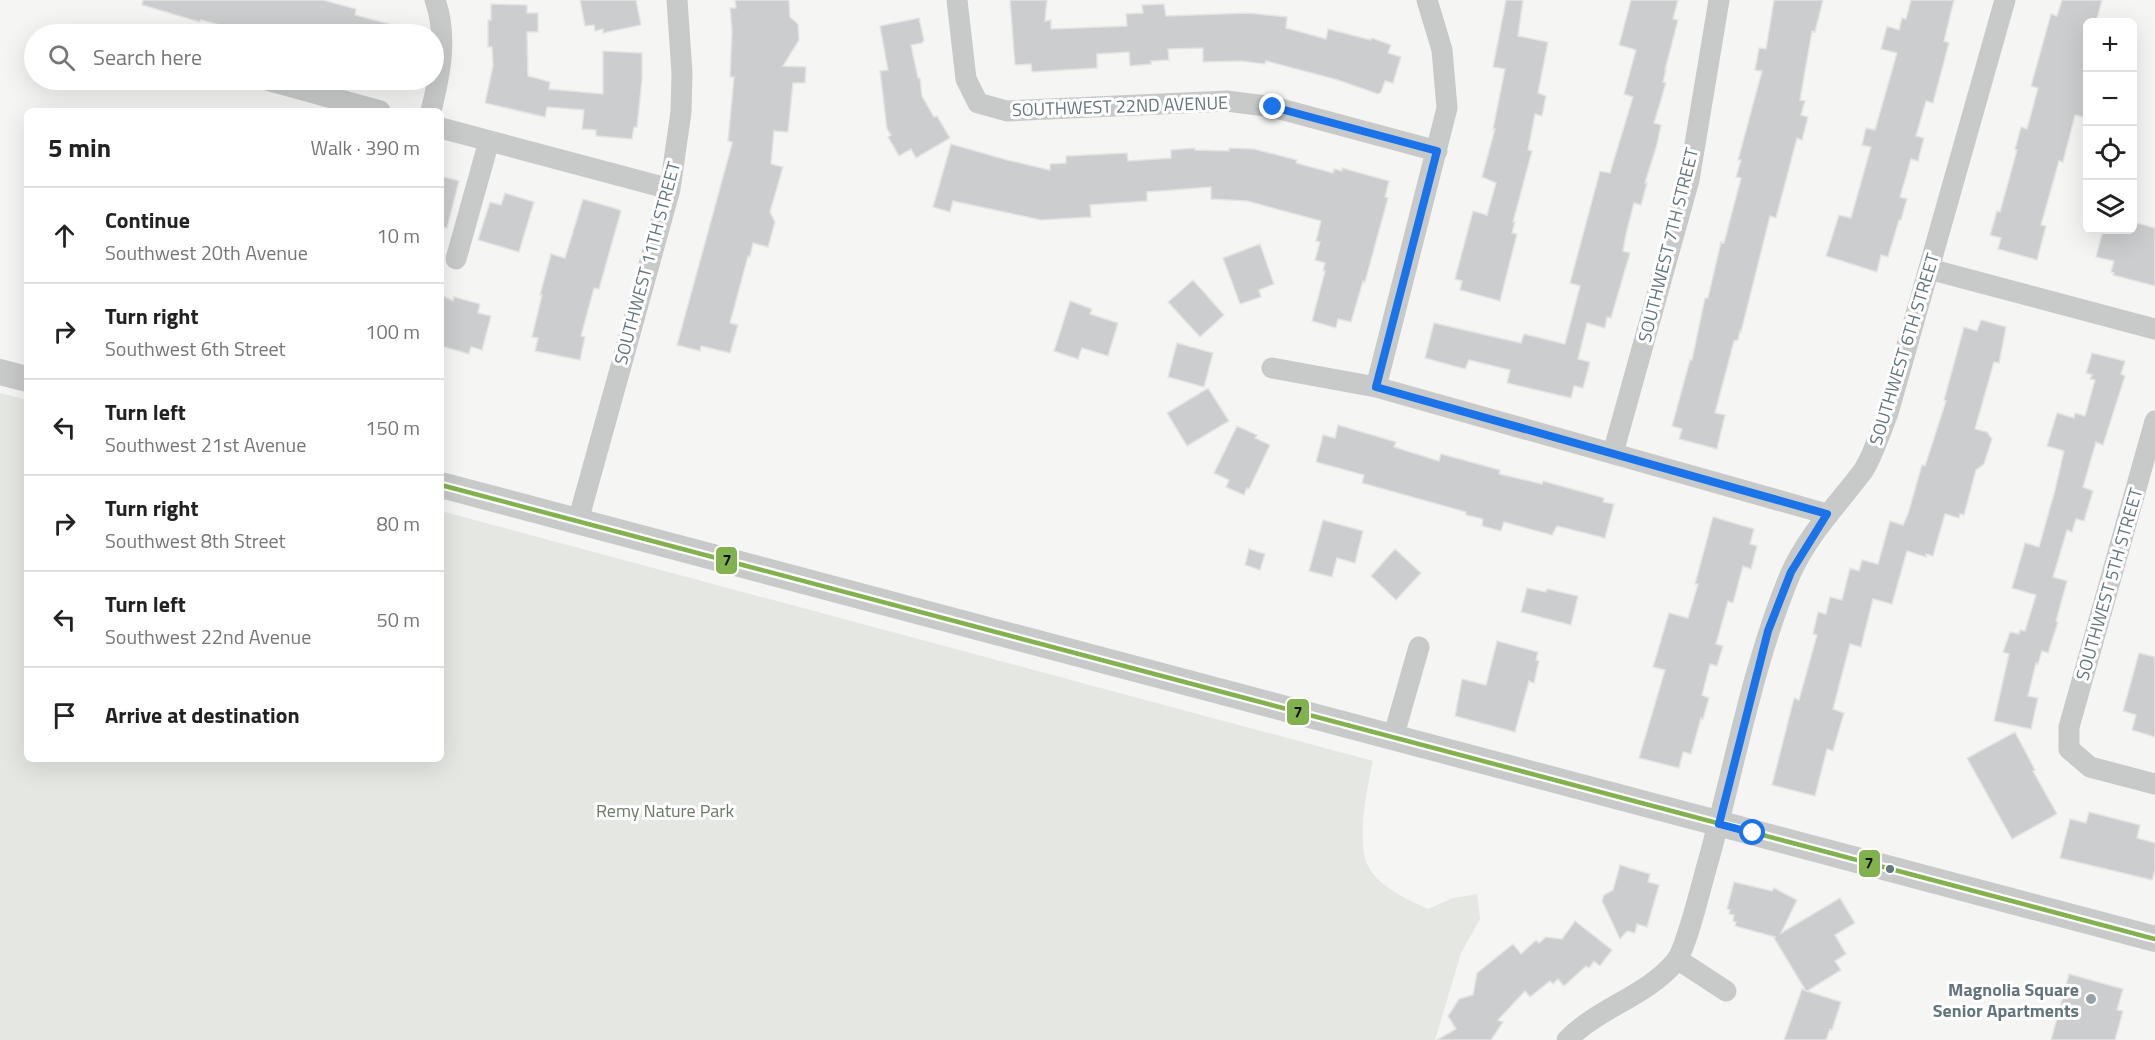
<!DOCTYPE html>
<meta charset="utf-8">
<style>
body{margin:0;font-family:"Titillium Web",sans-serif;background:#f6f6f6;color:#222}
.controls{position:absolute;right:18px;top:18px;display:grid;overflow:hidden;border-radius:9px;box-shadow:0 6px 24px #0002}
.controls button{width:54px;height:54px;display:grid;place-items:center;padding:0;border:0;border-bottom:2px solid #e0e0e0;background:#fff;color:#222;font:30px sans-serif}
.stop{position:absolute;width:18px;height:18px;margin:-14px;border:4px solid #1a73e8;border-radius:50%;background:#fff}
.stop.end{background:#1a73e8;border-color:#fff;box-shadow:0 2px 6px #0008}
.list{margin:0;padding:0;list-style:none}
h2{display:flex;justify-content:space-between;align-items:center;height:78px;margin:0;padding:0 24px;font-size:26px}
h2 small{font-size:20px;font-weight:400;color:#767676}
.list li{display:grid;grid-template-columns:39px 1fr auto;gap:18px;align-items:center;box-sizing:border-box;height:96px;padding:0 24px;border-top:2px solid #e0e0e0}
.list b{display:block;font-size:22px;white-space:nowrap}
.list p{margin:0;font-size:20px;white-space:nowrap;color:#767676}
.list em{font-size:20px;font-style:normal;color:#767676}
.icon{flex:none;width:33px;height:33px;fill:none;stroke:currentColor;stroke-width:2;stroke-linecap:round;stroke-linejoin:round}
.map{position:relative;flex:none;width:2155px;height:1040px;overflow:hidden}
.search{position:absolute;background:#fff;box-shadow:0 6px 24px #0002;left:24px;top:24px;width:420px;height:66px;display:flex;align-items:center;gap:15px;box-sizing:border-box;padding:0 21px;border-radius:33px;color:#767676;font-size:22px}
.panel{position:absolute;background:#fff;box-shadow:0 6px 24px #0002;left:24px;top:108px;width:420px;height:654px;border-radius:9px}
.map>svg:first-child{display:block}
.green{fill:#e4e7e2}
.building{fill:#cccdce;stroke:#e4e4e4;stroke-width:1.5}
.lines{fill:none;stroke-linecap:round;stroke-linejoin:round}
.minor{stroke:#c8caca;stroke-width:21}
.tertiary{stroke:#c8caca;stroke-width:26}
.bus-1-casing{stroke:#fff;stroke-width:9}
.bus-1{stroke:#82b24e;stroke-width:4.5}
.route{stroke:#1a73e8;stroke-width:8}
.bus-dot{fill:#63757d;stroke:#fff;stroke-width:2}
.poi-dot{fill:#96a2a7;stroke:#fff;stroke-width:2}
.labels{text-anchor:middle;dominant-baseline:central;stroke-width:6;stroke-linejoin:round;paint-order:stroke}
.street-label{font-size:18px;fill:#63757d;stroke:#fff}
.park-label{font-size:18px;fill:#6c7a65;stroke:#fff}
.poi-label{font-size:18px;font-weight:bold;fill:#63757d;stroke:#fff;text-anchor:end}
.line-badge{stroke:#fff;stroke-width:2}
.pale-badge-label{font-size:16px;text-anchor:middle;font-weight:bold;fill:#111}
</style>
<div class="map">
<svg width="2155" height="1040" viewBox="0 0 2155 1040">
<rect width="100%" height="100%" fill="#f5f5f4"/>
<!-- green -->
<path class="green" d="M0,393l27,7v359h414v-248l932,250c-6,25 -17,83 -5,105 12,22 39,33 60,43l25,-11 24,-4 3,25 -19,34 -26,87h-1435z"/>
<!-- building -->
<path class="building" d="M143,0h180l33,9 -1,6 53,14 -1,5h-156l-50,-14 -1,2 -58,-17z
M580,0h56l5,25 -38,8v-4l-8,2 -1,-6 -9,1z
M735,0h54l1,17 8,7 1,16 -16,26 23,1 -1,16h-12l-5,49 -14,-1 -3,33 12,3 -13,45 5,10 -7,25 -15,-4 -3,14 -2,-1 -18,67 8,2 -8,28 -29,-7 -1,5 -23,-6 55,-201v-2l-4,-1 6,-64h-4l2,-46 -2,-23h6z
M1010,0h37l-2,21 6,-1v9l76,-3 -1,-12 17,-1 -1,-8 22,-1 2,12 82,-3 39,4 -1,11 40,11 2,-10 43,11 1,-2 19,7 -3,8 13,4 -8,26 -8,-2 -4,11 -3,2 -40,-14 -72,-19 -1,3 -24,-3 -38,1v-14l-35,1 1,11 -18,1v3l-21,2 -1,-14 -32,2v14l-65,4 -1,-8 -16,1z
M1506,0h17l-5,36 30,6 -10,51 8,3 -4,20 -7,-2 -7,36 4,1 -19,71h2l-3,11 5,1 -17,67 -40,-11 2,-9 -7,-2 18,-68 14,4 9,-32 -14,-6 13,-48h-2l12,-60 -12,-2z
M1631,0h47l-5,19 5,1 -13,50h1l-3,12 3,1 -12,40 7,2 -4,19 -12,39h2l-6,22 -7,-2 -8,31 -3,17 7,2 -19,65 -4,-1 -2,11 -18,-5 -9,36 12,3 -7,26 -9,-2 -3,12 -64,-15 3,-13 -41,-10 -4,9 -40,-11 9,-35 87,20 3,-9 41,10 15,-58 -10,-3 30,-112 10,2 23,-76 -9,-3 12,-44 -17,-5z
M1774,0h49l-8,32 -3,-1 -12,69 5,1 -4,14 7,2 -6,23 -5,-2 -21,80 -6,-2 -29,116 -1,-1 -2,9 -4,1 -19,72 10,2 -8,34 -38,-10 3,-10 -10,-3 18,-66h2l13,-62h3l13,-56 3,1 17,-65 -5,-1 5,-17h-3l24,-89 -7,-1 4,-22 7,1z
M1911,0h43l-10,41 5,2 -16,60 -7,-2 -10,35 8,2 -6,23 -7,-2 -11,38 7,2 -6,21h-2l-11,37 -7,-2 -4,17 -51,-16 13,-41 12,3 20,-71 -9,-2 4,-17 9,2 22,-77 -16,-4 6,-23 12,4 3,-12 4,1z
M2062,0h40l-6,22h-8v81l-4,14 -9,-2 -12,47 -4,-1 -18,64 5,1 -9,34 -39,-11 3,-11 -11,-3 7,-24 3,1 17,-62 -2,-1 6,-22 6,2 11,-41 -7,-2 20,-72 6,2z
M491,4l36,1v8h11v19h-11l1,44 22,6 -1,7 54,5v-43l39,2v27l-5,47h-3l-2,12 -36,-3v-6l-14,-1 2,-19 -37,-3 -2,10 -60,-14 8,-37 -1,-19h-4v-27h3z
M919,18l5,22 -2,3 -11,2 7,33h2l2,18 12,21 3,-1 13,22 -34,20 -5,-9 -12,7 -11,-19 3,-2 -4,-6 -7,-58 8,-1 -8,-44z
M951,144l56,16 43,10v-6l16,-1v-7l61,-3 1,8 43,-3v-8l24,-2v2l34,1v-3l25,1 43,11 -1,3 37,10 1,-4 8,2v-3l47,13 -4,16 3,1 -23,84 -2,-1 -12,41 -13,-3 -2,9 -24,-7 13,-50h-2l2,-8 -10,-3 5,-18 -4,-1 5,-20 -74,-20 -36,-2v-12l-64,5v9l-57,4 1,12 -50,3 -88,-19 -3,11 -17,-5z
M441,176l18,5 -12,47 -6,-1z
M505,193l29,9 -15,50 -41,-12 12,-38 11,3z
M583,199l34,10 4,2 -22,78 -5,-1 -13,48 4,1 -5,23 -45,-9 3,-13 -6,-1 10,-42h-2l11,-41 14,4z
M2133,222l22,6v58l-42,-11 1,-2 -3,-1 3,-11 -18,-4 7,-27h30z
M1260,244l14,40 -15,6 2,7 -21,7 -17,-46z
M1193,280l31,35 -24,22 -32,-35z
M441,295l12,6 1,-4 26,7 -2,9 13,3 -9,34 -11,-3 -2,7 -28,-8z
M1070,301l22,8 -2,5 28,9 -10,33 -26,-8 -4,11 -24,-8z
M1981,320l25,7 -7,36 -5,-1 -19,67 12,3 5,7 -8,25 -8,6 -12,45 -4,-1 -1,4 -14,-4 -12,42 -7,-2v3l-19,-6 -15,53 -19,-5 -12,48 -11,-3 -17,65 11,4 -11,38 -6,-2 -12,47 -43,-11 22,-87 5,2 18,-65 -4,-1 5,-22 8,2 4,-17 12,3 8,-32 9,3 3,-11 16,4 12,-43 13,4 5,-11 14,-49 3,1 21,-65 -2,-1 20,-73 13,4z
M1177,343l36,10 -9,34 -36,-10z
M2092,353l33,8 -4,13 4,2 -22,69 -7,-3 -13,45 10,4 -9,30 -8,-2 -4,13 -5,-2 -14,47 14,4 -11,40 2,1 -10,31 -6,-2 -4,13 -2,-1 -8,33 10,2 -7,31 -37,-8 15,-67 -6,-2 7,-20 9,2 1,-4 5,1 11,-36 -24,-7 13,-45 14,4 16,-57 9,-39 -17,-5 10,-33 17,5 1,-5 10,3 10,-36 -5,-1 2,-4 -6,-2z
M1208,388l21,33 -42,25 -20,-33z
M1338,425l58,17 -2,5 45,14 2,-7 59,16 -1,4 43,10 1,-3 61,17 -1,4 11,2 -9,34 -48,-12 -5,9 -48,-13 -3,9 -19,-5 1,-7 -17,-4v-3l-104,-29 2,-8 -48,-13 7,-27 12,3z
M1237,426l20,9 -2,3 15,7 -21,44 -2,-1 -3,7 -18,-8 3,-7 -15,-7z
M1713,517l41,12 -4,15 7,2 -6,23 -8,-3 -10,37 -5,-2 -12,43 7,2 -6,20 -7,-2 -8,31 7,3 -6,21 -2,-1 -10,36 -8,-2 -4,16 -40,-10 26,-88 -12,-3 16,-54 19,5 10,-34h-3z
M1323,520l40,11 -8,32 -18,-5 -5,19 -23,-6z
M1249,549l16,5 -5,16 -15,-5z
M1395,549l26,24 -25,27 -25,-24z
M1527,588l19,4 1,-3 31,7 -7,29 -50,-13z
M1497,641l41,11 -2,8 3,1 -5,22 -5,-2 -14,51 -60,-16 7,-37 24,6z
M2139,653l16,4v80l-23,-7 4,-15 -13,-4z
M2015,732l20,38 -2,1 24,43 -45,25 -45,-81z
M2089,812l51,13 -3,13 18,5v27l-3,10 -92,-22 10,-39 16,4z
M1620,865l30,9 -2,8 11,3 -12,42 -10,-3 -2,9 -8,-2 -7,8 -18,-38 2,-6 9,-5z
M1734,882l38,9 2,-3 23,12 -16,33 59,-35 15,25 -20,12 11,19 -11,7 6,9 -34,21 34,11 -9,28 -2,-1 -4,11h-42l18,-51 4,2 -32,-53 1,-1 -40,-11 1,-4 -3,-1 1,-6 -5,-1 1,-4 -3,-1z
M1575,921l37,29 -12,16 -6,-5 -5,7 -3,-2 -22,20 -6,-7 -5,5 -3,-3 -20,16 -5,-6 -27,29 5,2 -12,18h-54l19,-11 -8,-13 11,-17 14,-4 4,-22 5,-4 31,-25 8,10 15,-14 3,3 7,-6 16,2z
M2069,974l54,15 -6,21 6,1 -8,29h-64z"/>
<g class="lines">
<!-- minor -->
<path class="minor" d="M957,0l9,79 12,24 29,8 220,-10 46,6 164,44
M267,80l113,31
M431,111c9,-36 17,-75 4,-111
M441,128l229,61
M456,259l33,-118
M1929,269l226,60
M1272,368l104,19 451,127
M1376,387l71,-279 -5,-58 -15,-50
M2155,421l-86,306v22l21,18 65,17
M1613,453l76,-273 30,-180
M578,521l92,-332 11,-77 1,-39 -5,-73
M1393,738l26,-91
M1677,959l49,32
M1567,1040c32,-33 79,-43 109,-79 11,-14 26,-79 32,-99 27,-96 44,-196 82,-287 17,-39 48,-71 73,-104 10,-15 18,-41 25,-58l117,-413"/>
<!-- tertiary -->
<path class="tertiary" d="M0,372l27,7
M441,485l1714,454"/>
<!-- bus-1 casing -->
<g class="bus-1-casing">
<path id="bus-1" d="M441,485l1714,454"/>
</g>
<!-- bus-1 -->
<use href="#bus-1" class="bus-1"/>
</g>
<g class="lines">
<!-- route -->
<path class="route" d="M1273,107l164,44 -61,236 451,127 -36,58 -23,59 -49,193 34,9"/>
</g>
<!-- markers -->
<circle class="bus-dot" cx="1890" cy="869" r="5"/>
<circle class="poi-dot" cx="2091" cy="999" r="6"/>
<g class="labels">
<!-- street labels -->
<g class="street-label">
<text transform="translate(1120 106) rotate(-2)">SOUTHWEST 22ND AVENUE</text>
<text transform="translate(1668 245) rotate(-76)">SOUTHWEST 7TH STREET</text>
<text transform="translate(647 263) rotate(-75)">SOUTHWEST 11TH STREET</text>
<text transform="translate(1904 349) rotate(-73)">SOUTHWEST 6TH STREET</text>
<text transform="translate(2109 584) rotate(-74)">SOUTHWEST 5TH STREET</text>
</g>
<!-- park labels -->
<g class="park-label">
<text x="665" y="810">Remy Nature Park</text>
</g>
<!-- poi labels -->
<g class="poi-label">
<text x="2079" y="989">Magnolia Square<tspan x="2079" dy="21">Senior Apartments</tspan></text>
</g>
</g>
<g class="line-badge">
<rect x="715" y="546" width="23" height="29" rx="6" fill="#82b24e"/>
<rect x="1286" y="698" width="24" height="28" rx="6" fill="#82b24e"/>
<rect x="1858" y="849" width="23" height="29" rx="6" fill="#82b24e"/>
</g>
<g class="pale-badge-label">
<text x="727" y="566">7</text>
<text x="1298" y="718">7</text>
<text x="1869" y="869">7</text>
</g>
</svg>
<div class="controls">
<button>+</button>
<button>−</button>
<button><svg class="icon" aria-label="locate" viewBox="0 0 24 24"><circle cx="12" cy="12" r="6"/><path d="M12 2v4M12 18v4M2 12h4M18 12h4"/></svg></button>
<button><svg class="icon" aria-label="layers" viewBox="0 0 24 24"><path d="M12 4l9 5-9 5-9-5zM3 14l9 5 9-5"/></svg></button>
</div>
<div class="stop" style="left:1753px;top:833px"></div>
<div class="stop end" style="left:1273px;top:107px"></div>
<div class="search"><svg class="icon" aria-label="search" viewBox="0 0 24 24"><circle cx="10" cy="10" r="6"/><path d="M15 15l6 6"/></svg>Search here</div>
<section class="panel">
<h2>5 min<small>Walk · 390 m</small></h2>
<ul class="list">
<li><svg class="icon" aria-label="ahead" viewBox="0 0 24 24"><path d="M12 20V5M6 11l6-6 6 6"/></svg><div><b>Continue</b><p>Southwest 20th Avenue</p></div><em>10 m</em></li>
<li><svg class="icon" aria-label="right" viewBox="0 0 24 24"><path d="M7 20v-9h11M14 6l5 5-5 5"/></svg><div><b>Turn right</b><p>Southwest 6th Street</p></div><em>100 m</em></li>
<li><svg class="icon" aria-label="left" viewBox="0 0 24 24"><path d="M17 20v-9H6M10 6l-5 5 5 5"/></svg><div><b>Turn left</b><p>Southwest 21st Avenue</p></div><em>150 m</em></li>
<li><svg class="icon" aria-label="right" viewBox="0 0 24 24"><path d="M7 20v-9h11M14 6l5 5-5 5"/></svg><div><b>Turn right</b><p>Southwest 8th Street</p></div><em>80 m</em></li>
<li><svg class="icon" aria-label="left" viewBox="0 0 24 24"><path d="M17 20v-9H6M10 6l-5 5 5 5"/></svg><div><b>Turn left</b><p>Southwest 22nd Avenue</p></div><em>50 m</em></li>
<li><svg class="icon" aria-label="arrive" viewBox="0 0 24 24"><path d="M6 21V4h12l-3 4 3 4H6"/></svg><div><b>Arrive at destination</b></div></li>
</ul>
</section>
</div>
